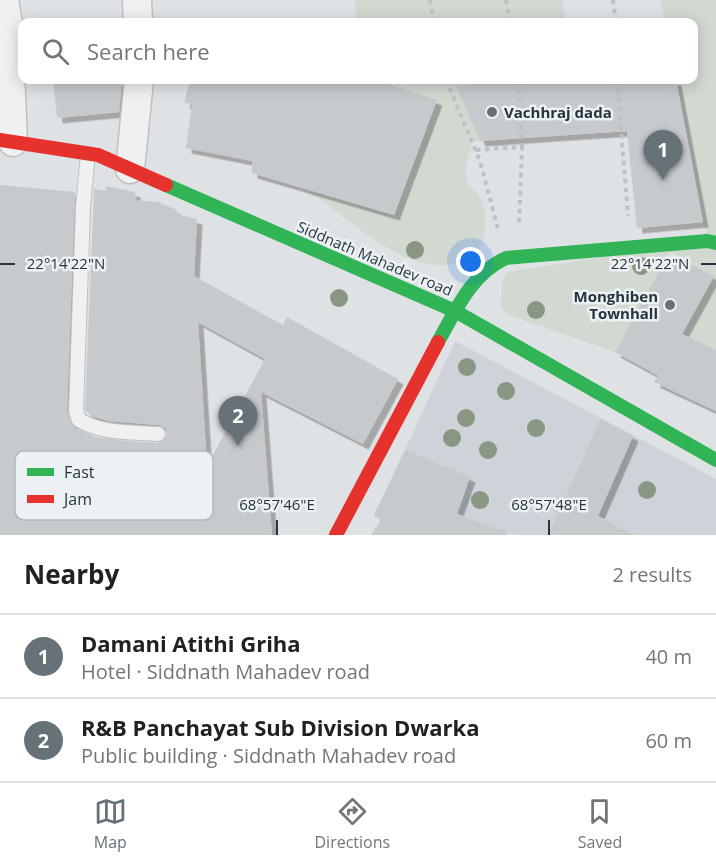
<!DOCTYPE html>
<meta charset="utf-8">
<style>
body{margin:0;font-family:"Open Sans",sans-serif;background:#f2f2f2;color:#202124}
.you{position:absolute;left:471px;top:262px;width:21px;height:21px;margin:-15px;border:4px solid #fff;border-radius:50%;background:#1a73e8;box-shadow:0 0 0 9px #1a73e833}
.badge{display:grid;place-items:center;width:39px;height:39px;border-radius:50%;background:#677178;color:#fff;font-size:20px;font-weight:700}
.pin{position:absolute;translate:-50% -50px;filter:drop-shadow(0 2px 3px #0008)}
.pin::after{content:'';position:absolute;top:32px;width:21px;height:18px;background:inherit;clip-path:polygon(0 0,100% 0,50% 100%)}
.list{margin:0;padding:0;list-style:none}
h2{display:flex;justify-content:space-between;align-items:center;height:78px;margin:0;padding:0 24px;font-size:26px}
h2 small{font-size:20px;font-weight:400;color:#757577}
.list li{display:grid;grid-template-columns:39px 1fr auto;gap:18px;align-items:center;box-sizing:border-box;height:84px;padding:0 24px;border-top:2px solid #e0e0e0}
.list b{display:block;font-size:22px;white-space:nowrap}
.list p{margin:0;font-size:20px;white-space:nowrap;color:#757577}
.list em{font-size:20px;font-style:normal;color:#757577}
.icon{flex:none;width:33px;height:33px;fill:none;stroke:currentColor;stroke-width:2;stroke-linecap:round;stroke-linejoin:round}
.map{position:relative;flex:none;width:716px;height:535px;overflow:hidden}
.search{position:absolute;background:#fff;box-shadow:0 3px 15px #0003;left:18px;right:18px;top:18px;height:66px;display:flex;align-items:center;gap:15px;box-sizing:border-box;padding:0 21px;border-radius:12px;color:#757577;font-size:22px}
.sheet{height:246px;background:#fff}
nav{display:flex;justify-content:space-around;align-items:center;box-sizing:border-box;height:84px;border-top:2px solid #e0e0e0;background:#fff;font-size:16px;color:#757577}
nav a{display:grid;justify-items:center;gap:3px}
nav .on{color:#677178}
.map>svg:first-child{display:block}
.built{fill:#cdd3d8}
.green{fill:#d2d9d0}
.building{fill:#c7cacd;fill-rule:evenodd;filter:url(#shadow)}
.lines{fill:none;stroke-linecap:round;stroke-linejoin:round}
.lane-casing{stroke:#bec0c3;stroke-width:16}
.street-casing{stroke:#bec0c3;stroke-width:31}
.path{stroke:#bec2c5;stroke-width:4;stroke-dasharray:4.5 4.5;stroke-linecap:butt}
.lane{stroke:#eff0f1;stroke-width:14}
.street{stroke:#eff0f1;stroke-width:28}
.fast{stroke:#30b455;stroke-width:14}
.jam{stroke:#e5322d;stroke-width:14}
.tree{fill:#899684}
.ticks{fill:none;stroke:#27343d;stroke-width:2}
.poi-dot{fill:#677178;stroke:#ecf2f4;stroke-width:2}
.labels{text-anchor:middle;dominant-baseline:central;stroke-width:5;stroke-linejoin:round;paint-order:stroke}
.poi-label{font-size:15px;font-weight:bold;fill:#27343d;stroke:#ecf2f4;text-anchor:start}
.street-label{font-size:15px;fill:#27343d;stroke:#ecf2f4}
.key{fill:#ecf2f4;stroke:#b1b9bd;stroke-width:1.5}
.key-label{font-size:16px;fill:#27343d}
.ticks-label{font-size:15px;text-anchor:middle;fill:#27343d;stroke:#ecf2f4;stroke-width:5;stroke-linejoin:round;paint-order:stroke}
</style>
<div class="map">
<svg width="716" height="535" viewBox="0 0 716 535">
<defs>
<filter id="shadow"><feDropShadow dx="5.5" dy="5.5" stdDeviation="0" flood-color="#0004"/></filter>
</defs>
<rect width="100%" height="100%" fill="#dfe2e5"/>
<!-- built -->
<path class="built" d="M455,341l261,138v56h-82l-69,-37 -17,37h-34l-126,-48z"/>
<!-- green -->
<path class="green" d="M354,0h209l2,22h-208z
M660,0h56v350l-34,-16 32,-58 -44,-24 -55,100 -107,-37 -7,-8 1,-26 5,-9 200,-31 -31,-161h18v-58h-29z
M388,80h117l-49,6 24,55 -8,1 -6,24 1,16c3,5 9,9 12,14 9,15 8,36 1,53 -4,9 -17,14 -26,15 -57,9 -104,-48 -149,-74l89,25 25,-69 13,-47 -45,-16z"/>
<!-- building -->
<path class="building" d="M53,80h69l-3,32 -62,6z
M190,80h187l60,20 -43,115 -142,-42v-12l-66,-13 6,-44 -8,-1z
M505,80h171l27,142 -66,6 -10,-97 -147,10 -24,-55z
M0,185l75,7 -8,219 8,17 21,9 31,4 31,2 9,-8 -1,-6 -7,-4 -50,-4 -17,-5 -7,-6 9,-221 12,2v-5l29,6 2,13 1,-5 20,2 19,8 -1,4 21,5 -3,57 89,49 4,-8 111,62 -35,65 -102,-52 11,143h-272zM198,322l67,37 -58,107z
M687,262l27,14 -32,58 34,16v61l-62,-29 5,-6 -44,-24 48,-88z
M601,419l32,17 -35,80 36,19h-86z
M405,450l65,27 -13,37 50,18v3h-136l10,-15 -7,-5z"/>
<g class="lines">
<!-- lane casing -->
<g class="lane-casing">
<path id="lane" d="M88,154l-5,53 -7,204 3,9c24,14 52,12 79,14"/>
</g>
<!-- street casing -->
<g class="street-casing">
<path id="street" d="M4,0l4,23 5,119
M137,0l1,22
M130,169l9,-89"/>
</g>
<!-- path -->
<path class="path" d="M430,0l4,22
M506,0l4,22
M613,0l3,22
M446,80l34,81 18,68
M518,80l4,67
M617,80l11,136
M476,150l46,-3 -3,79"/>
<!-- lane -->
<use href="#lane" class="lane"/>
<!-- street -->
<use href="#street" class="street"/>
<!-- fast -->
<path class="fast" d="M166,185l289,126 261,149
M438,342c18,-32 33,-68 68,-84l201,-17 9,2"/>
<!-- jam -->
<path class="jam" d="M0,140l98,15 68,30
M336,535l102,-193"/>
</g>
<!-- trees -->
<g class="tree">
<circle cx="415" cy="250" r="9"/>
<circle cx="641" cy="266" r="9"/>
<circle cx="339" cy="298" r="9"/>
<circle cx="536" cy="310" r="9"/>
<circle cx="467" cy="367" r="9"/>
<circle cx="506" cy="391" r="9"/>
<circle cx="466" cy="418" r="9"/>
<circle cx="536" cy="428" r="9"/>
<circle cx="452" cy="438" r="9"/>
<circle cx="488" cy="450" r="9"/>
<circle cx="647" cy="490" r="9"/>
<circle cx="480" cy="500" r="9"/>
</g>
<!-- ticks -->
<path class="ticks" d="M0,264h15M701,264h15M277,520v15M549,520v15"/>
<!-- markers -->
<g class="poi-dot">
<circle cx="492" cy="112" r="6"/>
<circle cx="670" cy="305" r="6"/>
</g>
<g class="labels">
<!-- poi labels -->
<g class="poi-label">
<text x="504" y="112">Vachhraj dada</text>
<text x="658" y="296" text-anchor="end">Monghiben<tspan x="658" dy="17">Townhall</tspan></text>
</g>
<!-- street labels -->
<g class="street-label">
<text transform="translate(375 258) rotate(23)">Siddnath Mahadev road</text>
</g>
</g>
<!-- legend -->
<rect x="15" y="451" width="198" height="69" rx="9" class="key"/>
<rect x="27" y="468" width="27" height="8" fill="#30b455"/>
<rect x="27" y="495" width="27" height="8" fill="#e5322d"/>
<g class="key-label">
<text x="64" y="478">Fast</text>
<text x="64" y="505">Jam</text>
</g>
<g class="ticks-label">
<text x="66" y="269">22°14'22"N</text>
<text x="650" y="269">22°14'22"N</text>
<text x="277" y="510">68°57'46"E</text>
<text x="549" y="510">68°57'48"E</text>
</g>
</svg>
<div class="you"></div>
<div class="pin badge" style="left:663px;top:180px">1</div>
<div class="pin badge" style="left:238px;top:446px">2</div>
<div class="search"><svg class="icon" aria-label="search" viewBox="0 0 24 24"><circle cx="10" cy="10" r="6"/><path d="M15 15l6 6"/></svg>Search here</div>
</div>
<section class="sheet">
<h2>Nearby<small>2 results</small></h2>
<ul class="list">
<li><span class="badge">1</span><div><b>Damani Atithi Griha</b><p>Hotel · Siddnath Mahadev road</p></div><em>40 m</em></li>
<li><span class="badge">2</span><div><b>R&amp;B Panchayat Sub Division Dwarka</b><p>Public building · Siddnath Mahadev road</p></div><em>60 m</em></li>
</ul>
</section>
<nav>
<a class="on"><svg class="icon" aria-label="map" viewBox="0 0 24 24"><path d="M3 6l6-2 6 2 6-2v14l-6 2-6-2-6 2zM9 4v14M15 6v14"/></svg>Map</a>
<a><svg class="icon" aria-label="directions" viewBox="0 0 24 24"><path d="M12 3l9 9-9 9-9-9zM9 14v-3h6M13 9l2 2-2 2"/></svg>Directions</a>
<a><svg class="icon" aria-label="saved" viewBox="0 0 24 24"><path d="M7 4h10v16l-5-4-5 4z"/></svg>Saved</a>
</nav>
